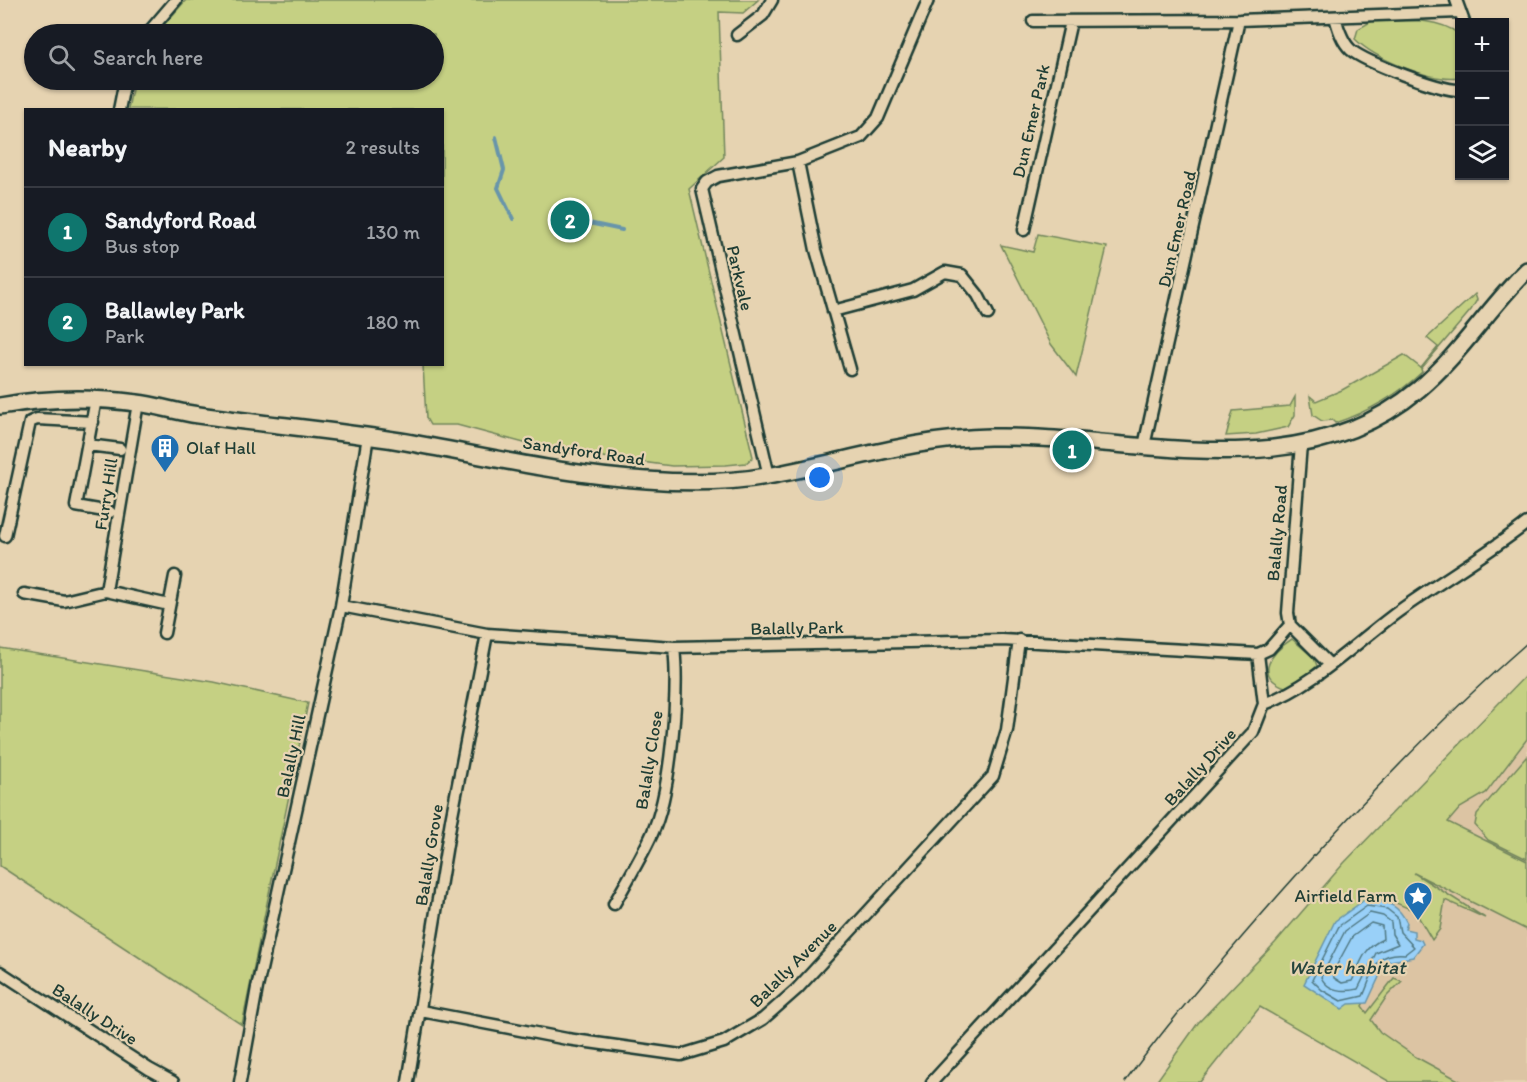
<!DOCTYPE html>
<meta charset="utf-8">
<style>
body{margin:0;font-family:Itim,sans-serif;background:#20242c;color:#f1f3f6}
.controls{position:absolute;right:18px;top:18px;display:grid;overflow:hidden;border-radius:0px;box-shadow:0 2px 4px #0004}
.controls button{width:54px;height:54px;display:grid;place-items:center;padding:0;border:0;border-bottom:2px solid #363941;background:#171b24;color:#f1f3f6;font:30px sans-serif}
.you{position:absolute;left:820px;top:478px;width:21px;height:21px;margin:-15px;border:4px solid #fff;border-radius:50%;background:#1a73e8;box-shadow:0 0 0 9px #1a73e833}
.badge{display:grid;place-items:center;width:39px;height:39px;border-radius:50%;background:#0f766e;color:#fff;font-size:20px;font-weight:700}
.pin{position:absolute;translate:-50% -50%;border:3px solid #fff;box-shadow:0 2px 6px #0006}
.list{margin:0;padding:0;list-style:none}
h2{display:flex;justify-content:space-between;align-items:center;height:78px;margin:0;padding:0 24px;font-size:26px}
h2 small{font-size:20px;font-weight:400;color:#9ea1a6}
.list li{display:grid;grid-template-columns:39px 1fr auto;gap:18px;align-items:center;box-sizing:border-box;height:90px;padding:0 24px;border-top:2px solid #363941}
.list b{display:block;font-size:22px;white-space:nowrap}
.list p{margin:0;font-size:20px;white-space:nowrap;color:#9ea1a6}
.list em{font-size:20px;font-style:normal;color:#9ea1a6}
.icon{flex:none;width:33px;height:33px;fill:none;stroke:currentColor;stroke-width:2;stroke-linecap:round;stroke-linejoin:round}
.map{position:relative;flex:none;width:1527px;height:1082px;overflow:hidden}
.search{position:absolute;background:#171b24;box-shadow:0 2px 4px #0004;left:24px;top:24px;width:420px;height:66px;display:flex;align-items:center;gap:15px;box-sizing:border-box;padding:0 21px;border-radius:33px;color:#9ea1a6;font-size:22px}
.panel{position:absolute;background:#171b24;box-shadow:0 2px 4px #0004;left:24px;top:108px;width:420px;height:258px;border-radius:0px}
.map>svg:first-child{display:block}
.built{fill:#dcc4a3}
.green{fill:#c5d083;stroke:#72865c;stroke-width:1.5}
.water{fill:#99d0f8;stroke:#6895aa;stroke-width:1.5}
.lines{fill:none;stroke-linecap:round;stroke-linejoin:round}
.shore{stroke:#507882;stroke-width:1.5}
.stream{stroke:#6895aa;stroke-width:4}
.street-casing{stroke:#1f3d34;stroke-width:15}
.secondary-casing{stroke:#1f3d34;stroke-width:20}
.street{stroke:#e6d3b1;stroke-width:10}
.secondary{stroke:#e6d3b1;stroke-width:15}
.tram{stroke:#1f3d34;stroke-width:1.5}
.labels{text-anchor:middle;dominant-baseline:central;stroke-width:4.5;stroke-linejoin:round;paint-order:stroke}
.street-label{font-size:18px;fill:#1f3d34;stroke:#e6d3b1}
.poi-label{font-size:18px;fill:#1f3d34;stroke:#e6d3b1;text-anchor:start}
.water-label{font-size:20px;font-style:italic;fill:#25443e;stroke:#e6d3b1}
</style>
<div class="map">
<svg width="1527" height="1082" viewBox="0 0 1527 1082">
<rect width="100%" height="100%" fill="#e6d3b1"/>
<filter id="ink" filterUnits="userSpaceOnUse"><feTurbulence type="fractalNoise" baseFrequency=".0167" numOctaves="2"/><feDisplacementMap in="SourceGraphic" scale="12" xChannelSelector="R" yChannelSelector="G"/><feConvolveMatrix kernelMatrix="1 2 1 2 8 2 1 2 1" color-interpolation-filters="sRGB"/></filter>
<g filter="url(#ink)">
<!-- built -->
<path class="built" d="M1527,693v389h-137l-130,-75z"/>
<!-- green -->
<path class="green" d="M186,0h572l-15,13 -24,-1 5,145 -35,32 64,268 -7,6 -20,2 -54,1 -122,-16 -93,-25h-27l-4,-7 -3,-53 19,-1v-254l-314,-1 6,-29h300v-46h-278z
M1372,21c29,0 63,-5 87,13v44c-28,4 -84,-19 -104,-39l3,-10z
M1038,234l69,13 -31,130 -25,-33 -50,-99 32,7z
M1475,294l2,6 -6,10 -50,59 1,3c-24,23 -55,40 -87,51l-3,-3 -10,1 -9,-6 -3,-19 6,5 26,-11 62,-35 17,13 17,-21 -11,-9z
M1295,397v18l-7,12 -32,7 -30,2 7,-25 57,-5z
M1292,639l22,19 3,8 -21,17 -11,4c-32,-12 -13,-35 7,-48z
M0,648l214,34 94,21 -66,322 -242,-159z
M1527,674v65l-41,54 -26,15 -12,14 79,39v69l-113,-57 71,45 -40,-18 -5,29 -8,11 -17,-29 -28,-12 -33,26 14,70 -6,11 5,7 27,-35 8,3 -15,15 -16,24 9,12 36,25 46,25h-72l-130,-75 -60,75h-44l42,-59 77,-80 69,-80z
M1527,756v103l-39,-19 -13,-15 2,-11z"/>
<!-- water -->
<path class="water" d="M1366,899c21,4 31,3 41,24l-2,6 9,2v7l7,2 2,4 -10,13 -27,5 -19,41 -18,1 -7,5 -38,-25 31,-63z"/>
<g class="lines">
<!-- shore -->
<path class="shore" d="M1367,906l20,3 10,8 3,15 14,15 -9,7c-32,-3 -31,19 -42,42l-22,5 -19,-11 -10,-10 27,-54z
M1370,913l13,3 8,6 1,12 6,10 -22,9 -18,36c-14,3 -30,3 -37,-12l24,-46z
M1371,923l11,3 1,13c-20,9 -22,24 -31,42l-10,2 -8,-5 -1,-6 19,-35z"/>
<!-- stream -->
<path class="stream" d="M496,137l8,33 -6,18 15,31
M577,215l7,7 38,8"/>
<!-- street casing -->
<g class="street-casing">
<path id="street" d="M1456,0l8,22
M1335,17c3,11 7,25 16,33 14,12 90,41 109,40
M1033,21l206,-1 221,-8
M147,34l29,-34
M737,35l26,-20 9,-15
M119,110l6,-30
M798,162l18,88 34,119
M1024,230l47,-209
M833,311l80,-21 32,-18 17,3 16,20 10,19
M96,399l-20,107 34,6
M1301,444l-13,169 2,12 39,39
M88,445l32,4
M1144,446l95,-426
M769,476l-67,-287 5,-7 11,-6 80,-14 63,-25 17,-19 50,-118
M5,536l25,-114 7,-3 56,3
M106,591l32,-188
M24,594l40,7 42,-10 63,14
M341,606l146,28 187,13 328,-7 256,14
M164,633l11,-57
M1264,704c51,-19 91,-61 135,-93 42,-30 87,-56 128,-88
M614,904c13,-23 27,-46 38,-70 19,-42 27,-141 22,-187
M0,972l149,97 24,13
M421,1011l146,28 114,16 43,-13 39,-23 34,-30 196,-213 14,-46 12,-90
M240,1082l17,-94 84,-382 27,-170
M408,1082l43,-262 36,-186
M932,1082l321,-350 11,-28 -6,-50 11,-5 21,-24"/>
</g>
<!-- secondary casing -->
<g class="secondary-casing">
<path id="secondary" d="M0,406c45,-8 91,-9 137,-3 18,2 36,8 55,11 69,10 139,16 208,27 82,14 164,34 247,39 40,3 81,3 120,-4 74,-13 148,-38 223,-39 142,-3 307,55 429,-48 41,-34 70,-82 108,-119"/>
</g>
<!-- street -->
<use href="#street" class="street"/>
<!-- secondary -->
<use href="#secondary" class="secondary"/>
<!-- tram -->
<path class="tram" d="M1125,1082c49,-67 104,-131 159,-193 77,-87 156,-170 243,-246"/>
</g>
</g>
<!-- icons -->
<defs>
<g id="building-pin" transform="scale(1.5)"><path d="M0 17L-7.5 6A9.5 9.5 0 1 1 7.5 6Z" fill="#1f6fb2" stroke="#e6d3b1"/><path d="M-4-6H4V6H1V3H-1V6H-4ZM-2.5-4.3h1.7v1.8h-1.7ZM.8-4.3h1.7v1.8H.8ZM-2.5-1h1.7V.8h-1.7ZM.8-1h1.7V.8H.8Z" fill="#fff"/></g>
<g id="sight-pin" transform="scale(1.5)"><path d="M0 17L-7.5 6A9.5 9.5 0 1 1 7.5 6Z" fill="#1f6fb2" stroke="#e6d3b1"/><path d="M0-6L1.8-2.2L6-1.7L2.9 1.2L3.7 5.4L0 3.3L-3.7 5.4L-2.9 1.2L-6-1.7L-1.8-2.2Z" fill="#fff"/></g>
</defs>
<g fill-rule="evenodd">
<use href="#building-pin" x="165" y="448"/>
<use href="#sight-pin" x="1418" y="896"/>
</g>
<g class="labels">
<!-- street labels -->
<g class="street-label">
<text transform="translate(1031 121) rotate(-77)">Dun Emer Park</text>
<text transform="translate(1177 229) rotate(-77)">Dun Emer Road</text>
<text transform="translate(740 278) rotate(77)">Parkvale</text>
<text transform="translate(584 451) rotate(8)">Sandyford Road</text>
<text transform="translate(106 494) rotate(-81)">Furry Hill</text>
<text transform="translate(1277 533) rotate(-85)">Balally Road</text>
<text transform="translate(797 628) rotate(-1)">Balally Park</text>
<text transform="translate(291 756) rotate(-78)">Balally Hill</text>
<text transform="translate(649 760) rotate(-81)">Balally Close</text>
<text transform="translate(1200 767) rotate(-48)">Balally Drive</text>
<text transform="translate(429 855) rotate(-81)">Balally Grove</text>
<text transform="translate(793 964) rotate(-45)">Balally Avenue</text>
<text transform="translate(95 1014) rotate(33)">Balally Drive</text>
</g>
<!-- poi labels -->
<g class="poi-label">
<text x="186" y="448">Olaf Hall</text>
<text x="1397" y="896" text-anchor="end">Airfield Farm</text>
</g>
<!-- water labels -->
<g class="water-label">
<text x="1347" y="967">Water habitat</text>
</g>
</g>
</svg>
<div class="controls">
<button>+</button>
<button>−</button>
<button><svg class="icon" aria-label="layers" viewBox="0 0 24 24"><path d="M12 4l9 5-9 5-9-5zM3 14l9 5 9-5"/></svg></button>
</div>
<div class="you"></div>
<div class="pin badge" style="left:1072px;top:450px">1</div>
<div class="pin badge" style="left:570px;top:220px">2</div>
<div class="search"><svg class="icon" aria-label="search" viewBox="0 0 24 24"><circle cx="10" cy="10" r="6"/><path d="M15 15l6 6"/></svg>Search here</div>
<section class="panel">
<h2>Nearby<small>2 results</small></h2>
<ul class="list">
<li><span class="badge">1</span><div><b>Sandyford Road</b><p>Bus stop</p></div><em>130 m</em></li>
<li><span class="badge">2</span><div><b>Ballawley Park</b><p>Park</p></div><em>180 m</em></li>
</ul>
</section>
</div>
